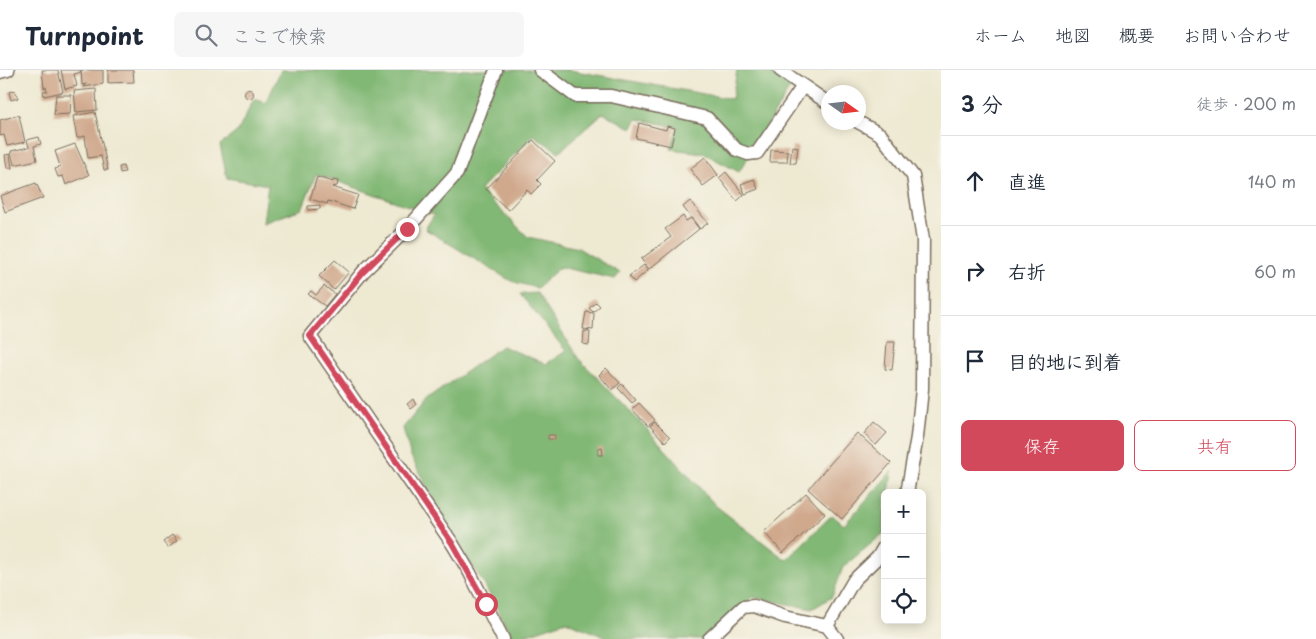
<!DOCTYPE html>
<html lang="ja">
<meta charset="utf-8">
<style>
body{margin:0;font-family:"Playpen Sans","Klee One",sans-serif;background:#f6f6f7;color:#1f2937}
.controls{position:absolute;right:15px;bottom:15px;display:grid;overflow:hidden;border-radius:8px;box-shadow:0 2px 12px #0003}
.controls button{width:45px;height:45px;display:grid;place-items:center;padding:0;border:0;border-bottom:1px solid #e0e1e3;background:#fff;color:#1f2937;font:25px sans-serif}
.compass{position:absolute;left:821px;top:15px;width:45px;height:45px;border-radius:50%;background:#fff;box-shadow:0 2px 12px #0003;rotate:104deg}
.stop{position:absolute;width:15px;height:15px;margin:-11px;border:4px solid #d1495b;border-radius:50%;background:#fff}
.stop.end{background:#d1495b;border-color:#fff;box-shadow:0 1px 5px #0008}
.list{margin:0;padding:0;list-style:none}
h2{display:flex;justify-content:space-between;align-items:center;height:65px;margin:0;padding:0 20px;font-size:21px}
h2 small{font-size:16px;font-weight:400;color:#747a83}
.list li{display:grid;grid-template-columns:32px 1fr auto;gap:15px;align-items:center;box-sizing:border-box;height:90px;padding:0 20px;border-top:1px solid #e0e1e3}
.list b{display:block;font-size:19px;white-space:nowrap}
.list em{font-size:16px;font-style:normal;color:#747a83}
.actions{display:flex;gap:10px;padding:15px 20px}
.actions a{flex:1;padding:11px 0;border:1px solid #d1495b;border-radius:8px;text-align:center;font-size:18px;color:#d1495b}
.actions .main{background:#d1495b;color:#fff}
.icon{flex:none;width:28px;height:28px;fill:none;stroke:currentColor;stroke-width:2;stroke-linecap:round;stroke-linejoin:round}
.map{position:relative;flex:none;width:941px;height:569px;overflow:hidden}
header{display:flex;align-items:center;gap:30px;box-sizing:border-box;height:70px;padding:0 25px;background:#fff;border-bottom:1px solid #e0e1e3}
header strong{font-size:24px}
nav{display:flex;gap:28px;margin-inline-start:auto;font-size:18px}
.search{width:350px;height:45px;background:#f6f6f7;display:flex;align-items:center;gap:12px;box-sizing:border-box;padding:0 18px;border-radius:8px;color:#747a83;font-size:19px}
main{display:flex}
aside{flex:1;background:#fff}
.map>svg:first-child{display:block}
.forest{fill:#81b874;stroke:#5e7149}
.building{fill:#d0a98d}
.lines{fill:none;stroke-linecap:round;stroke-linejoin:round}
.street-casing{stroke:#7a6d5d;stroke-width:15}
.street{stroke:#fff;stroke-width:12}
.route{stroke:#d1495b;stroke-width:6}
</style>
<header>
<strong>Turnpoint</strong>
<div class="search"><svg class="icon" aria-label="search" viewBox="0 0 24 24"><circle cx="10" cy="10" r="6"/><path d="M15 15l6 6"/></svg>ここで検索</div>
<nav><a>ホーム</a><a>地図</a><a>概要</a><a>お問い合わせ</a></nav>
</header>
<main>
<div class="map">
<svg width="941" height="569" viewBox="0 0 941 569">
<rect width="100%" height="100%" fill="#f7f3e8"/>
<filter id="ink" filterUnits="userSpaceOnUse"><feTurbulence type="fractalNoise" baseFrequency=".02" numOctaves="2"/><feDisplacementMap in="SourceGraphic" scale="10" xChannelSelector="R" yChannelSelector="G"/><feConvolveMatrix kernelMatrix="1 2 1 2 8 2 1 2 1" color-interpolation-filters="sRGB"/></filter>
<filter id="wash" filterUnits="userSpaceOnUse"><feTurbulence type="fractalNoise" baseFrequency=".0096" numOctaves="4" result="noise"/><feDisplacementMap in="SourceGraphic" scale="20" xChannelSelector="R" yChannelSelector="G"/><feGaussianBlur stdDeviation="1.12" result="paint"/><feColorMatrix in="noise" values="0 0 0 0 0 0 0 0 0 0 0 0 0 0 0 0 0 1.4 0 .05"/><feComposite in="paint" operator="in"/></filter>
<g filter="url(#wash)">
<rect width="100%" height="100%" fill="#eee9d1"/>
<!-- forest -->
<path class="forest" d="M281,0h85v2l12,-2h191l163,29 5,-29h27l27,16 -52,86 -36,-19 -32,-4 7,-22 -41,-8 -6,9 -28,-15 -44,39 -26,-17 -53,55 48,47 50,11 42,25 -5,6 -55,-12 -23,21 -26,-7 -86,-52 9,-14 -118,-41 -14,35 -39,14 5,-38 -41,-7 -7,-33 18,-14 16,-32 12,4z
M537,223l41,65 68,70 70,78 70,54 46,-45 12,10 48,-54 -3,22h-4l-1,40 -41,34 -11,30 -20,12 -59,-12 -45,42h-98l-44,-18 -53,18 -30,-57 -33,-49 -40,-79 -7,-26 23,-28 76,-54 44,18 20,-13 -46,-57z"/>
<g id="blocks">
<!-- building -->
<path class="building" d="M42,0h16l5,22 -19,4 -1,-5h4l-1,-4 -2,1z
M61,0h19l1,2 -7,2 3,12 -12,3z
M81,0h22v14l-20,3 4,-3 -5,1z
M108,0h25l1,12 -26,1z
M96,19l1,21 -21,2 -2,-21z
M244.5 24a4.5 4.5 0 1 1 9 0a4.5 4.5 0 1 1-9 0Z
M15,20l3,8 -7,2 -2,-8z
M56,25h15l-1,19 -16,1z
M95,42l13,58h-4l-3,-14 -13,2 -3,-22 -8,2 -4,-22z
M19,45l6,27 -18,4 -3,-11 -4,1v-16z
M639,53l27,7 1,-4 8,2 -4,18 -35,-8z
M39,67l2,7 -7,2 3,14 -23,5 -3,-14 18,-4 -2,-7z
M533,70l22,21 -18,19 4,4 -10,10 -4,-4 -19,20 -22,-21z
M75,74l14,31 -23,10 -3,-9 -5,1 -3,-8 5,-3 -5,-15z
M792,76l6,1 -2,16h-6z
M771,80l17,1 -1,11h-17z
M10,84l2,14h-5l-2,-13z
M705,87l13,18 -15,11 -13,-17z
M123,96l2,6 -5,1 -1,-6z
M726,102l18,23 -7,6 -18,-23z
M317,107l16,5v-2l5,1 -1,5 -5,1 26,8 -5,14 -25,-8 -1,3 -17,-5z
M754,109l4,10 -13,5 -4,-10z
M36,113l7,15 -38,14 -5,-16z
M690,131l18,22 -8,6 -17,-22z
M320,135v4l-12,1v-4z
M683,146l3,5 5,-3 8,11 -50,40 -8,-10 30,-22 -6,-8z
M335,190l14,12 -15,18 -15,-14z
M644,195l4,5 -14,12 -5,-6z
M324,216l11,8 -10,12 -17,-12 3,-3 5,4z
M596,232l4,4 -7,6 -4,-4z
M586,242l8,1 -1,17 -10,-1z
M584,261l6,1 -1,13 -6,-1z
M887,272h8l-3,28 -7,-1z
M606,298l14,15 -8,7 -13,-15z
M622,314l14,16 -4,3 -14,-15z
M413,329l3,6 -5,4 -4,-5z
M639,333l16,17 -7,6 -16,-17z
M655,352l15,15 -5,5 -15,-16z
M874,352l13,11 -11,12 -12,-11z
M857,363l34,30 -49,56 -34,-30z
M548,365h7v4h-7z
M602,377l1,8h-5v-7z
M806,423l19,21 -42,39 -19,-21z
M172,465l5,6 -9,7 -5,-6z"/>
</g>
</g>
<g filter="url(#ink)">
<use href="#blocks" fill-opacity="0" stroke="#7a6d5d" stroke-width="1"/>
<g class="lines">
<!-- street casing -->
<g class="street-casing">
<path id="street" d="M496,0l-39,103 -50,56 -44,43 -53,64 142,207 18,30 33,66
M540,0l35,26h36l96,22 30,32 11,4 9,-1 46,-67
M780,0l48,33
M0,2l8,-2
M858,52l22,12 33,42 10,64 -1,149 -5,48 -10,56
M827,556l27,-46 24,-23 7,-12
M709,569l34,-32 11,-1 31,11 42,9 10,13"/>
</g>
<!-- street -->
<use href="#street" class="street"/>
</g>
</g>
<g class="lines" filter="url(#ink)">
<!-- route -->
<path class="route" d="M407,159l-44,43 -53,64 142,207 34,61"/>
</g>
</svg>
<div class="controls">
<button>+</button>
<button>−</button>
<button><svg class="icon" aria-label="locate" viewBox="0 0 24 24"><circle cx="12" cy="12" r="6"/><path d="M12 2v4M12 18v4M2 12h4M18 12h4"/></svg></button>
</div>
<svg class="compass" viewBox="-18 -18 36 36"><path d="M0-13l5 13h-10z" fill="#e53935"/><path d="M0 13l5-13h-10z" fill="#747a83"/></svg>
<div class="stop" style="left:486px;top:534px"></div>
<div class="stop end" style="left:407px;top:159px"></div>
</div>
<aside>
<h2>3 分<small>徒歩 · 200 m</small></h2>
<ul class="list">
<li><svg class="icon" aria-label="ahead" viewBox="0 0 24 24"><path d="M12 20V5M6 11l6-6 6 6"/></svg><div><b>直進</b></div><em>140 m</em></li>
<li><svg class="icon" aria-label="right" viewBox="0 0 24 24"><path d="M7 20v-9h11M14 6l5 5-5 5"/></svg><div><b>右折</b></div><em>60 m</em></li>
<li><svg class="icon" aria-label="arrive" viewBox="0 0 24 24"><path d="M6 21V4h12l-3 4 3 4H6"/></svg><div><b>目的地に到着</b></div></li>
</ul>
<div class="actions"><a class="main">保存</a><a>共有</a></div>
</aside>
</main>
